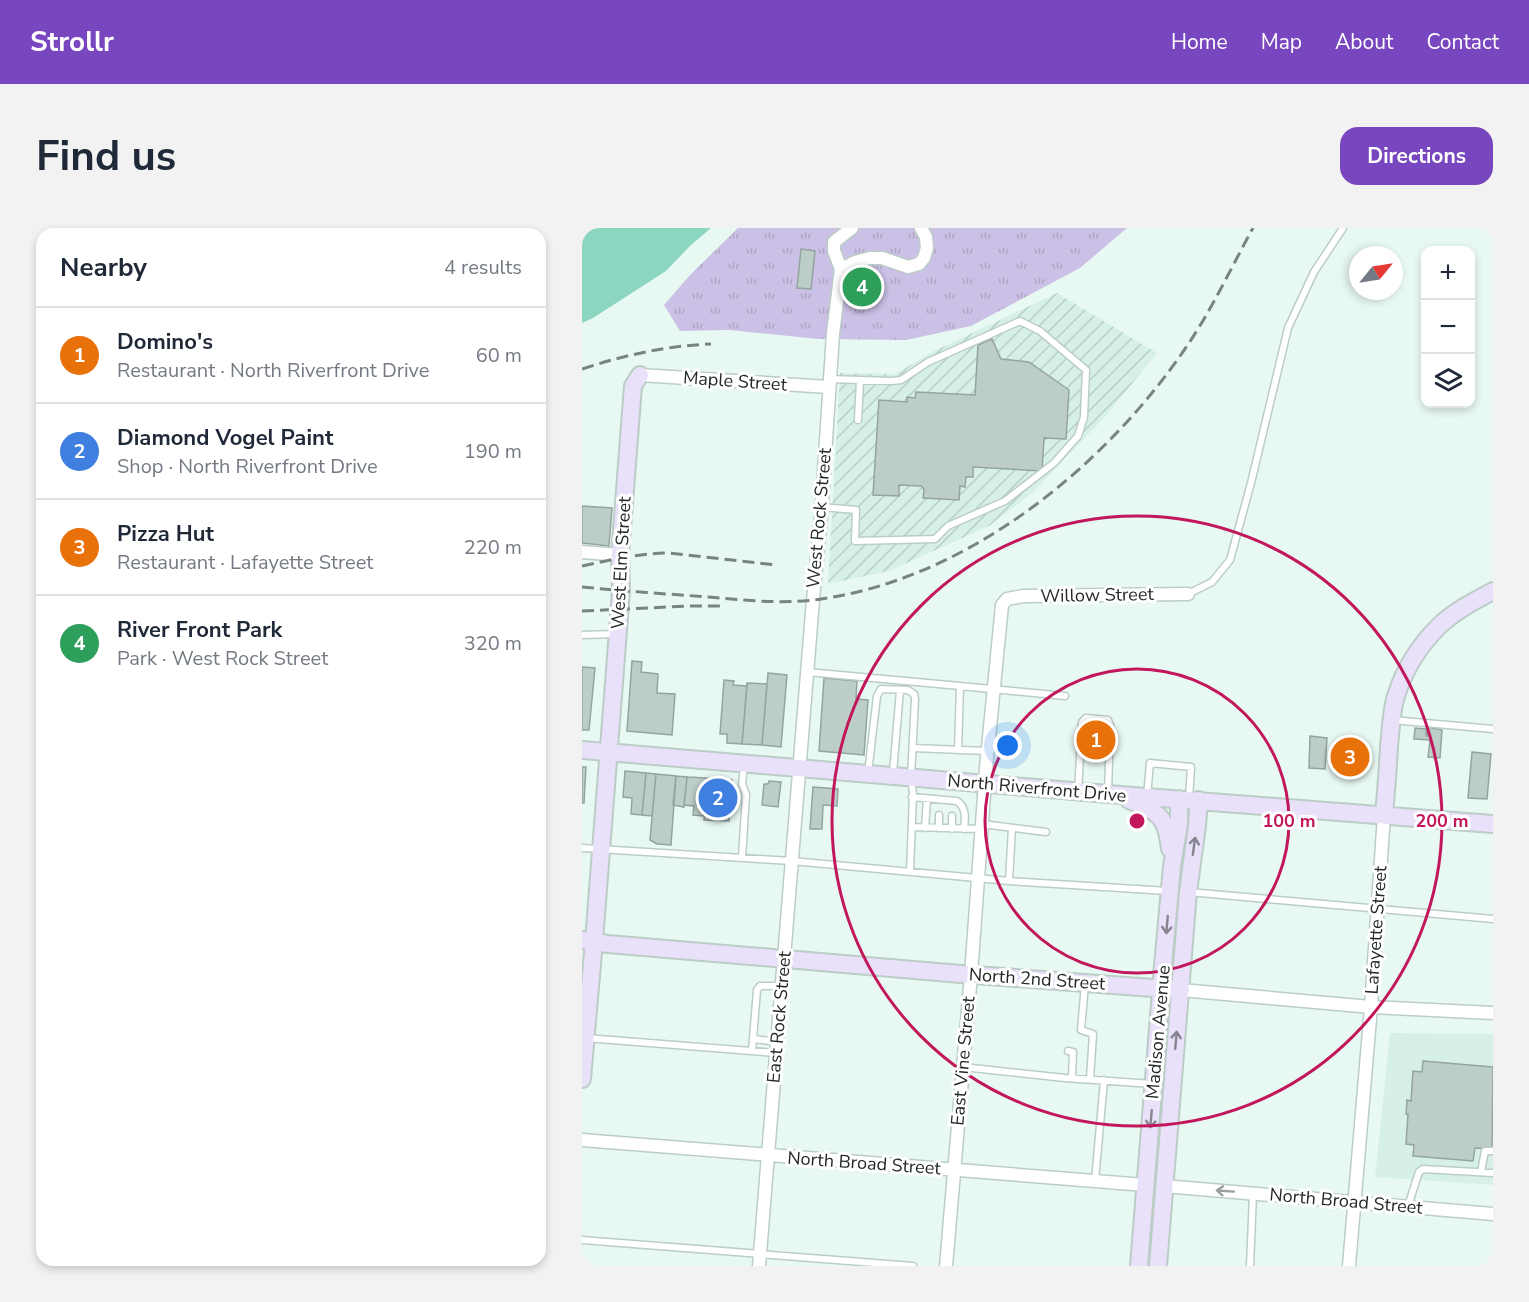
<!DOCTYPE html>
<meta charset="utf-8">
<style>
body{margin:0;font-family:"Nunito Sans",sans-serif;background:#f2f2f3;color:#1f2937}
.controls{position:absolute;right:18px;top:18px;display:grid;overflow:hidden;border-radius:12px;box-shadow:0 3px 9px #0003}
.controls button{width:54px;height:54px;display:grid;place-items:center;padding:0;border:0;border-bottom:2px solid #e0e1e3;background:#fff;color:#1f2937;font:30px sans-serif}
.compass{position:absolute;left:767px;top:18px;width:54px;height:54px;border-radius:50%;background:#fff;box-shadow:0 3px 9px #0003;rotate:60deg}
.you{position:absolute;left:426px;top:518px;width:21px;height:21px;margin:-15px;border:4px solid #fff;border-radius:50%;background:#1a73e8;box-shadow:0 0 0 9px #1a73e833}
.badge{display:grid;place-items:center;width:39px;height:39px;border-radius:50%;background:#7846be;color:#fff;font-size:20px;font-weight:700}
.pin{position:absolute;translate:-50% -50%;border:3px solid #fff;box-shadow:0 2px 6px #0006}
.list{margin:0;padding:0;list-style:none}
h2{display:flex;justify-content:space-between;align-items:center;height:78px;margin:0;padding:0 24px;font-size:26px}
h2 small{font-size:20px;font-weight:400;color:#747a83}
.list li{display:grid;grid-template-columns:39px 1fr auto;gap:18px;align-items:center;box-sizing:border-box;height:96px;padding:0 24px;border-top:2px solid #e0e1e3}
.list b{display:block;font-size:22px;white-space:nowrap}
.list p{margin:0;font-size:20px;white-space:nowrap;color:#747a83}
.list em{font-size:20px;font-style:normal;color:#747a83}
.icon{flex:none;width:33px;height:33px;fill:none;stroke:currentColor;stroke-width:2;stroke-linecap:round;stroke-linejoin:round}
.map{position:relative;flex:none;width:911px;height:1038px;overflow:hidden;border-radius:18px}
header{display:flex;align-items:center;gap:36px;box-sizing:border-box;height:84px;padding:0 30px;background:#7846be;color:#fff}
header strong{font-size:28px}
nav{display:flex;gap:33px;margin-inline-start:auto;font-size:21px}
.intro{display:flex;align-items:center;justify-content:space-between;box-sizing:border-box;height:144px;padding:0 36px}
h1{margin:0;font-size:42px}
.button{padding:15px 27px;border-radius:18px;background:#7846be;color:#fff;font-size:21px;font-weight:700}
main{display:flex;gap:36px;padding:0 36px}
aside{flex:1;background:#fff;border-radius:18px;box-shadow:0 3px 9px #0003}
.map>svg:first-child{display:block}
.built{fill:#d6f0e8}
.industrial{fill:url(#industrial-furrows)}
.park{fill:url(#park-tufts)}
.water{fill:#8cd6c1}
.building{fill:#bdcec8;stroke:#94a49f;stroke-width:1.5}
.lines{fill:none;stroke-linecap:round;stroke-linejoin:round}
.lane-casing{stroke:#bccdc7;stroke-width:9}
.street-casing{stroke:#bccdc7;stroke-width:15}
.secondary-casing{stroke:#bccdc7;stroke-width:20}
.lane{stroke:#fff;stroke-width:6}
.street{stroke:#fff;stroke-width:12}
.secondary{stroke:#e9e0f9;stroke-width:16}
.rail{stroke:#798481;stroke-width:3;stroke-dasharray:12 6;stroke-linecap:butt}
.oneway{stroke:#868490}
.oneway2{stroke:#9c9f9e}
.ring{fill:none;stroke:#c2185b;stroke-width:3}
.labels{text-anchor:middle;dominant-baseline:central;stroke-width:6;stroke-linejoin:round;paint-order:stroke}
.street-label{font-size:18px;fill:#232927;stroke:#fff}
.centre{fill:#c2185b;stroke:#fff;stroke-width:3}
.ring-label{font-size:18px;text-anchor:middle;font-weight:bold;fill:#c2185b;stroke:#fff;stroke-width:6;stroke-linejoin:round;paint-order:stroke}
</style>
<header>
<strong>Strollr</strong>
<nav><a>Home</a><a>Map</a><a>About</a><a>Contact</a></nav>
</header>
<div class="intro"><h1>Find us</h1><a class="button">Directions</a></div>
<main>
<aside>
<h2>Nearby<small>4 results</small></h2>
<ul class="list">
<li><span class="badge" style="background:#e8710a">1</span><div><b>Domino's</b><p>Restaurant · North Riverfront Drive</p></div><em>60 m</em></li>
<li><span class="badge" style="background:#3f7fe0">2</span><div><b>Diamond Vogel Paint</b><p>Shop · North Riverfront Drive</p></div><em>190 m</em></li>
<li><span class="badge" style="background:#e8710a">3</span><div><b>Pizza Hut</b><p>Restaurant · Lafayette Street</p></div><em>220 m</em></li>
<li><span class="badge" style="background:#2e9e5b">4</span><div><b>River Front Park</b><p>Park · West Rock Street</p></div><em>320 m</em></li>
</ul>
</aside>
<div class="map">
<svg width="911" height="1038" viewBox="0 0 911 1038">
<defs>
<pattern id="industrial-furrows" width="10" height="10" patternUnits="userSpaceOnUse" patternTransform="scale(1.5)"><rect width="10" height="10" fill="#d6f0e8"/><path d="M-1 1l2-2M0 10L10 0M9 11l2-2" fill="none" stroke="#b7cec7"/></pattern>
<pattern id="park-tufts" width="24" height="20" patternUnits="userSpaceOnUse" patternTransform="scale(1.5)"><rect width="24" height="20" fill="#cbc0e5"/><path d="M3 7l-1-3M5 7V3M7 7l1-3M15 17l-1-3M17 17v-4M19 17l1-3" fill="none" stroke="#aea5c4"/></pattern>
</defs>
<rect width="100%" height="100%" fill="#e8f9f4"/>
<!-- built -->
<path class="built" d="M808,805l103,1v151l-118,-8z"/>
<!-- industrial -->
<path class="industrial" d="M475,65l100,60 -53,65 -72,75 -43,33 -100,45 -61,13 12,-211 55,1 39,-23z"/>
<!-- park -->
<path class="park" d="M156,0h389l-47,40 -109,58 -65,14 -87,-1 -90,-9 -49,1 -16,-26 26,-30z"/>
<!-- water -->
<path class="water" d="M0,0h129l-20,17 -25,26 -73,47 -11,5z"/>
<!-- building -->
<path class="building" d="M219,21l14,2 -4,38 -14,-1z
M410,111l9,20 28,3 40,28 -3,49 -22,-1 -2,33 -69,-4v10h-7l-1,10 -5,-1 -1,14 -36,-2 1,-9 -3,-3 -22,-1v11l-26,-1 6,-95 28,2v-5l8,1 1,-6 59,3 3,-50z
M0,278l30,2 -3,38 -27,-3z
M50,433l10,1 -1,10 17,2 -1,19 18,1 -3,41 -45,-4z
M0,439l13,1 -6,62h-7z
M186,445l19,2 -6,72 -19,-2z
M242,450l33,3 -1,18 12,1 -4,55 -45,-4z
M142,452l10,1 -1,4 14,1 -5,58 -15,-1v-9h-7z
M165,455l20,1 -5,61 -20,-1z
M507,499l15,2 -2,24 -15,-2z
M846,499l14,3 -2,28 -12,-1 2,-17 -16,-1 1,-11 11,1v7h1z
M728,508l17,2 -2,31 -16,-1z
M760,514l18,2 -2,28 -18,-1z
M890,524l19,2 -4,45 -19,-1z
M0,539h4l-2,36h-2z
M43,543l21,2 -4,42 -11,-1 1,-16 -9,-1z
M64,545l10,1 -4,42 -10,-1z
M74,546l20,2 -5,69 -14,-1 -7,-4z
M94,548l11,1 -3,30 -11,-2z
M105,549l20,1 -3,38 -11,-1 1,-9 -10,-1z
M125,550l25,2 -3,41 -25,-1z
M187,553l12,1 -3,25 -16,-2 2,-21h4z
M231,559l25,2 -1,17 -14,-1 -1,24h-12z
M841,833l70,6 -1,82 -17,-1 -2,13 -60,-5 1,-11 -8,-1 2,-30h-2l1,-14 4,1 2,-30 9,1z"/>
<g class="lines">
<!-- lane casing -->
<g class="lane-casing">
<path id="lane" d="M276,192l2,-40
M240,279l34,3 -1,31 80,-2 13,-13 57,-25 49,-38 24,-27 6,-19 2,-47 -46,-39 -20,-10 -92,41 -27,18 -9,1 -62,-2
M606,366l24,-12 18,-22 21,-77 37,-155 26,-56 29,-44
M0,407l35,-1
M225,444l153,14
M810,492l101,9
M331,520l74,3
M376,522l2,-64 105,10
M286,545l9,-77 4,-7 27,1 6,4 1,5 -4,78 2,17 -3,78
M311,545l7,-83
M496,563l4,-69 4,-4 22,2 2,5 -2,69
M565,568l3,-33 41,4 -2,32
M330,569l45,4c10,7 8,18 7,28
M400,596l64,8
M330,599l70,2
M343,600l2,-29
M357,600v-13
M370,601v-13
M0,620l210,13 217,20 159,10
M160,630l4,-64 -4,-10 2,-18
M427,653l3,-53
M607,664l304,27
M503,756l-4,46 12,4 -3,45
M4,810l190,15
M172,811l23,3
M170,823l5,-61 3,-4h21
M486,823l5,1 -1,26
M381,839l102,11 88,6
M899,944l4,-21h8
M513,953l9,-101
M826,978l11,-34 4,-3 70,4
M0,1012l331,26
M668,1038l3,-72"/>
</g>
<!-- street casing -->
<g class="street-casing">
<path id="street" d="M259,41l14,-7 15,-4h12l26,9 11,-3 5,-6 3,-10 -1,-11 -5,-9
M58,147l189,12
M0,324l38,3
M599,762l190,17 122,6
M0,912l563,45
M582,958l329,28
M177,1038l54,-666 8,-84 12,-182 8,-65 -7,-18v-9l18,-14
M364,1038l25,-291 15,-207 16,-163 5,-6 16,-3 165,-2
M767,1038l22,-259 13,-192"/>
</g>
<!-- secondary casing -->
<g class="secondary-casing">
<path id="secondary" d="M0,522l526,44 385,30
M547,572c30,13 37,15 41,49
M802,587c2,-23 4,-46 5,-69 2,-17 2,-34 7,-50 8,-26 24,-51 43,-70 16,-15 35,-25 54,-35
M0,712l26,4 353,30 220,16
M0,851l12,-138 22,-284 5,-67 -1,-35 13,-169 7,-11
M557,1038l24,-300 9,-100 7,-42v-25
M576,1038l30,-374 9,-66 2,-26"/>
</g>
<!-- lane -->
<use href="#lane" class="lane"/>
<!-- street -->
<use href="#street" class="street"/>
<!-- secondary -->
<use href="#secondary" class="secondary"/>
<!-- rail -->
<path class="rail" d="M0,141c43,-14 83,-23 129,-25
M0,338c29,-6 57,-13 87,-13l107,12
M0,359c42,4 85,7 127,10 34,3 70,7 104,3 152,-18 293,-133 376,-257 24,-36 43,-77 64,-115
M0,383l107,-5h34"/>
</g>
<!-- one-way arrows -->
<defs><path id="oneway-shaft" d="M-6 0H5M1.5-3L5.5 0L1.5 3" fill="none" stroke-width="1.6" stroke-linecap="round" stroke-linejoin="round" transform="scale(1.5)"/></defs>
<g class="oneway">
<use href="#oneway-shaft" transform="translate(612 618) rotate(-82)"/>
<use href="#oneway-shaft" transform="translate(585 697) rotate(95)"/>
<use href="#oneway-shaft" transform="translate(594 812) rotate(-85)"/>
<use href="#oneway-shaft" transform="translate(569 891) rotate(95)"/>
</g>
<use class="oneway2" href="#oneway-shaft" transform="translate(643 963) rotate(-176)"/>
<!-- distance rings -->
<g class="ring">
<circle cx="555" cy="593" r="152"/>
<circle cx="555" cy="593" r="305"/>
</g>
<g class="labels">
<!-- street labels -->
<g class="street-label">
<text transform="translate(153 153) rotate(4)">Maple Street</text>
<text transform="translate(237 290) rotate(-85)">West Rock Street</text>
<text transform="translate(39 335) rotate(-87)">West Elm Street</text>
<text transform="translate(515 367) rotate(-1)">Willow Street</text>
<text transform="translate(455 560) rotate(5)">North Riverfront Drive</text>
<text transform="translate(794 702) rotate(-86)">Lafayette Street</text>
<text transform="translate(455 751) rotate(4)">North 2nd Street</text>
<text transform="translate(197 789) rotate(-85)">East Rock Street</text>
<text transform="translate(576 804) rotate(-85)">Madison Avenue</text>
<text transform="translate(381 833) rotate(-85)">East Vine Street</text>
<text transform="translate(282 935) rotate(4)">North Broad Street</text>
<text transform="translate(764 973) rotate(5)">North Broad Street</text>
</g>
</g>
<circle cx="555" cy="593" r="9" class="centre"/>
<g class="ring-label">
<text x="707" y="599">100 m</text>
<text x="860" y="599">200 m</text>
</g>
</svg>
<div class="controls">
<button>+</button>
<button>−</button>
<button><svg class="icon" aria-label="layers" viewBox="0 0 24 24"><path d="M12 4l9 5-9 5-9-5zM3 14l9 5 9-5"/></svg></button>
</div>
<svg class="compass" viewBox="-18 -18 36 36"><path d="M0-13l5 13h-10z" fill="#e53935"/><path d="M0 13l5-13h-10z" fill="#747a83"/></svg>
<div class="you"></div>
<div class="pin badge" style="left:514px;top:512px;background:#e8710a">1</div>
<div class="pin badge" style="left:136px;top:570px;background:#3f7fe0">2</div>
<div class="pin badge" style="left:768px;top:529px;background:#e8710a">3</div>
<div class="pin badge" style="left:280px;top:59px;background:#2e9e5b">4</div>
</div>
</main>
